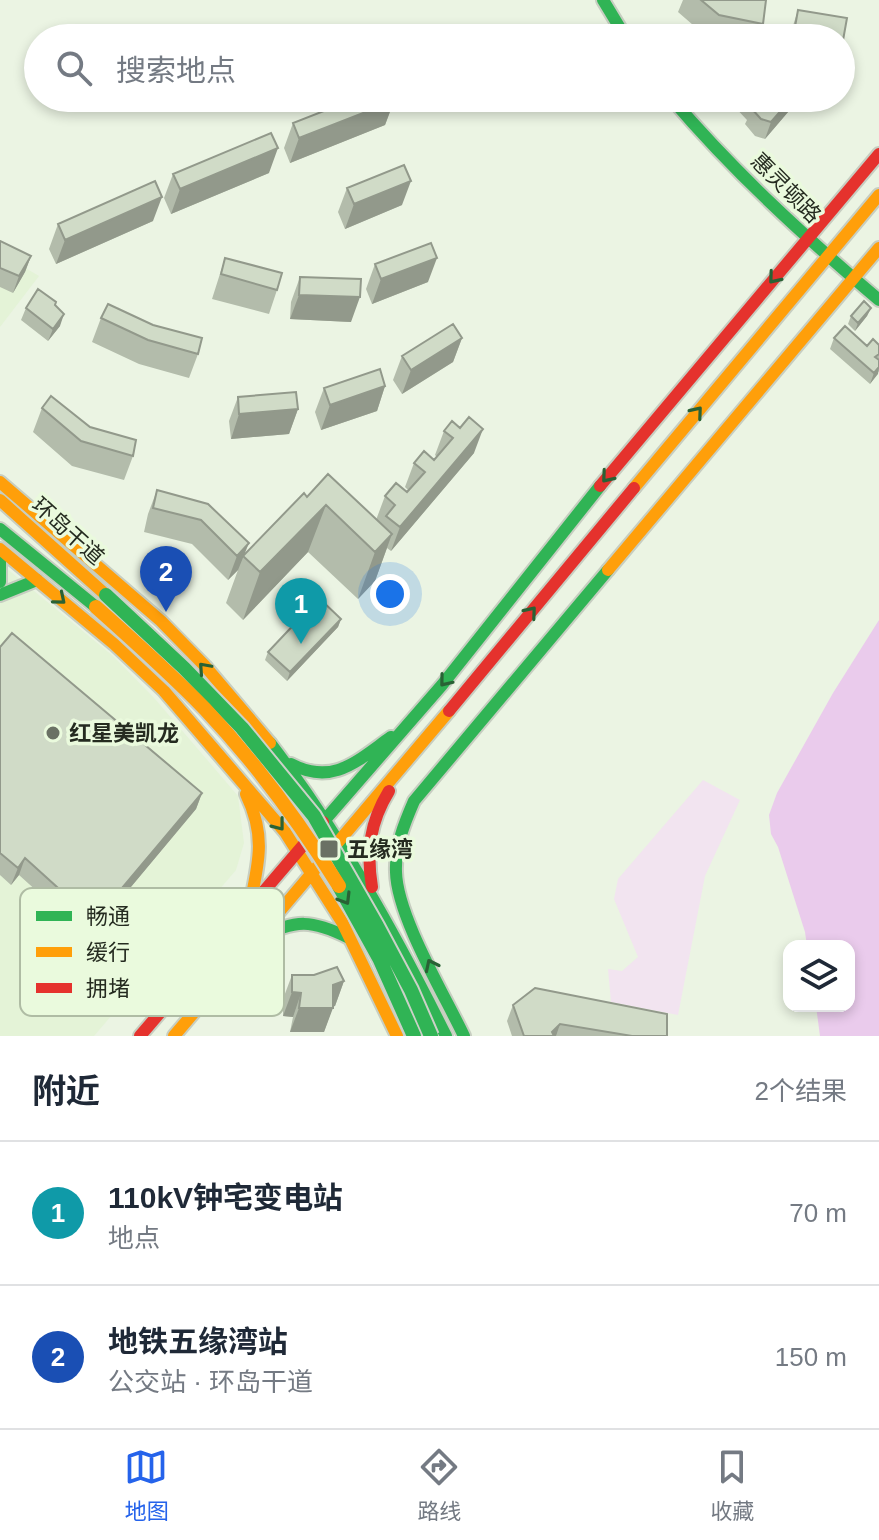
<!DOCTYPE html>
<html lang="zh">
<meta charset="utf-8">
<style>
body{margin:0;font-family:Arial,"Noto Sans SC",sans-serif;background:#f6f6f7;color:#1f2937}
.controls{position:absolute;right:24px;bottom:24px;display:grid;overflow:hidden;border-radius:16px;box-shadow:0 4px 12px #0003}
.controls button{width:72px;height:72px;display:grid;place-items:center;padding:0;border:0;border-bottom:2px solid #e0e1e3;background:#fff;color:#1f2937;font:40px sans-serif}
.you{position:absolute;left:390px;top:594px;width:28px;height:28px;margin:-20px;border:6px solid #fff;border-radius:50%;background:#1a73e8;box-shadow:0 0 0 12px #1a73e833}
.badge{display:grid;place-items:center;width:52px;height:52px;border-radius:50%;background:#2563eb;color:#fff;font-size:26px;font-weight:700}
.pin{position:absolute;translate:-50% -66px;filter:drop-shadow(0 2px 4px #0008)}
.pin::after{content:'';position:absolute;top:42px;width:28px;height:24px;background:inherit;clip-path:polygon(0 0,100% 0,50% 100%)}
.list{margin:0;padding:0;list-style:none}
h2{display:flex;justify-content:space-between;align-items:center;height:104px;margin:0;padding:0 32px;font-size:34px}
h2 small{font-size:26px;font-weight:400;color:#747a83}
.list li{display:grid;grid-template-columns:52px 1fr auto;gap:24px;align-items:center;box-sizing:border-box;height:144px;padding:0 32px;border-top:2px solid #e0e1e3}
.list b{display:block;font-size:30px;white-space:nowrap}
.list p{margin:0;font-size:26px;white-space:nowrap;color:#747a83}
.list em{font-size:26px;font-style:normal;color:#747a83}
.icon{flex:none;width:44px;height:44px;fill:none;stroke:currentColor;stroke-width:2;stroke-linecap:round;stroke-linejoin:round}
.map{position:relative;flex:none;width:879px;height:1036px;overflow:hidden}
.search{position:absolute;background:#fff;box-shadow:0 4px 12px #0003;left:24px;right:24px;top:24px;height:88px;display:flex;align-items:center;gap:20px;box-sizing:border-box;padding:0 28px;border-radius:44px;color:#747a83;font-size:30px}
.sheet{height:392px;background:#fff}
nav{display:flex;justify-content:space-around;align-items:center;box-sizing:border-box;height:112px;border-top:2px solid #e0e1e3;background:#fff;font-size:22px;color:#747a83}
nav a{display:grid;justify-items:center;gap:4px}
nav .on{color:#2563eb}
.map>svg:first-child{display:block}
.built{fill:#e4f3d7}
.green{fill:#f2e4f0}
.water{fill:#eacbec}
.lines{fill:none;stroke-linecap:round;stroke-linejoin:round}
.fast-casing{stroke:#c7cec1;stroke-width:16}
.slow-casing{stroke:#c7cec1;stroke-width:16}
.jam-casing{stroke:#c7cec1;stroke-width:16}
.fast{stroke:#30b455;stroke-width:12}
.slow{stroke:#ff9f0a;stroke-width:12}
.jam{stroke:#e5322d;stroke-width:12}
.fast-bridge-casing{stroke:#ccd1c8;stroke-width:18;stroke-linecap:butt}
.slow-bridge-casing{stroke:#ccd1c8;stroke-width:18;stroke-linecap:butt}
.fast-bridge{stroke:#30b455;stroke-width:14}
.slow-bridge{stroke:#ff9f0a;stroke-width:14}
.wall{fill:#b3bcab}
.shaded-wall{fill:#92998b}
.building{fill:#d0dbc7;stroke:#92998b;stroke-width:2}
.oneway{stroke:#296235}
.poi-dot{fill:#6a7164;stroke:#eafadd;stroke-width:3}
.labels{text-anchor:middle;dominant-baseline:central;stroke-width:7;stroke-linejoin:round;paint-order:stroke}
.street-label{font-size:22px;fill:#252b20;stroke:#eafadd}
.poi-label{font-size:22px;font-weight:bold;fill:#252b20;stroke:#eafadd;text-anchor:start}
.key{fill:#eafadd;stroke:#afbca4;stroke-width:2}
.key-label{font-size:22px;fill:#252b20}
</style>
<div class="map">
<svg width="879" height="1036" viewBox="0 0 879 1036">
<rect width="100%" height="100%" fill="#ebf4e3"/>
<!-- built -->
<path class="built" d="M0,253l39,23 -39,51z
M0,563l113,93 42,43 83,97 6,47 -8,27 -142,166h-94z"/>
<!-- green -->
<path class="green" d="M703,780l37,20 -35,76 -27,139 -67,-13 -3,-33 14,2 16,-14 -24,-58 4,-20z"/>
<!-- water -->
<path class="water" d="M879,620v416h-59l-4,-30h33v-60h-42l-2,-14 -27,-85 -7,-13 -2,-19 8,-22 56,-100z"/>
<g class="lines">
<!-- fast casing -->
<g class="fast-casing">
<path id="fast" d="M603,0l23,38
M671,98c63,74 134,139 208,202
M0,529l96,78
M0,555v27
M0,595l37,-15
M270,743c70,91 125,191 176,293
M291,764c42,22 66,-3 100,-27
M323,822l119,-137 158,-199
M259,939c36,-21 54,-19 90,-1
M464,1036c-20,-42 -67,-120 -68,-164 -1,-26 8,-48 18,-71l194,-231"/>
</g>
<!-- slow casing -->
<g class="slow-casing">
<path id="slow" d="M0,482l161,139 44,45 65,77
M634,488l245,-293
M0,500l106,95
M0,549l114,95 50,47 121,141 57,90 55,114
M608,570l271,-322
M246,794c20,41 13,68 4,110
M174,1036l275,-325"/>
</g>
<!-- jam casing -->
<g class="jam-casing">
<path id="jam" d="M600,486l279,-332
M449,711l185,-223
M372,887c-6,-36 -2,-65 17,-96
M140,1036l183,-214"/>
</g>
<!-- fast -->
<use href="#fast" class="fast"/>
<!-- slow -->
<use href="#slow" class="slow"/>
<!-- jam -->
<use href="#jam" class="jam"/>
<!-- fast-bridge casing -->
<g class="fast-bridge-casing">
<path id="fast-bridge" d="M106,595l78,73 58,60 72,88 63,110 34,64 20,46
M339,886l40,72 35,78"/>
</g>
<!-- slow-bridge casing -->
<g class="slow-bridge-casing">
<path id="slow-bridge" d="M96,607c37,33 74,66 109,102 50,53 95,114 134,177"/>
</g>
<!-- fast-bridge -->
<use href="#fast-bridge" class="fast-bridge"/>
<!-- slow-bridge -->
<use href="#slow-bridge" class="slow-bridge"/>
</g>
<!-- wall -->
<path class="wall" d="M683,0h83l-3,24 -6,14h-49l-30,-26z
M798,10l49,8 -6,30v-10h-52z
M722,98h78l-35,41 -10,-3 -10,-12 2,-4 -15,-16 -3,2z
M394,101l-9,24 -95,38 -6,-15 9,-25z
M269,173l-98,41 -7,-16 9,-24z
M347,188l55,17 -57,24 -7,-17z
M153,221l-97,43 -7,-15 9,-25z
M0,241l31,15 -6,16 -12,21 -13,-6z
M225,258l52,32 -8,24 -57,-15z
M375,264l53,18 -56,22 -6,-15z
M300,277l51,45 -61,-3 1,-17z
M55,306l5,20 -12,15 -27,-21 5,-12z
M871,308l-4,8 -12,15 -7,-7 3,-8z
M101,318l52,7 45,29 -9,24 -50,-14 -47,-22z
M462,338l-9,24 -51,32 -9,-14 9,-24z
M834,338l33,8 12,-1v26l-9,13 -40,-35z
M385,386l-8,25 -56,19 -6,-18 9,-24z
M238,397l60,12 -9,25 -58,5 -2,-18z
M42,408l48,19 43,29 -9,24 -52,-14 -39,-34z
M444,431l30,22 -83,98 -4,-3 -12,33 -17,18 -50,-47 -65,68 -17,-17 12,-33 -10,10 -36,-36 -48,-12 4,-18 9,-24 51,14 37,50 62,-57 69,23 9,-24 22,-4 2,-1 -4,-4 9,-24 20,-3 3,-3 -2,-2z
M341,619l-3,8 -51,54 -22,-21 3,-8z
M0,647l202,146 -6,16 -106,127 -14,-12 -10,13 -13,-11 6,-15 -40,-36 -8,10 -11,-10z
M292,975l52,6 -9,25h-2l-9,26h-34l3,-15 -10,-1v-17z
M513,1005l154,31h-155l-5,-15z"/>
<!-- shaded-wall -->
<path class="shaded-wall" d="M792,98h8l-35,41 6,-17z
M394,101l-9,24 -95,38 9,-25z
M278,148l-9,25 -98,41 9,-25z
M411,181l-9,24 -57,24 9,-25z
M162,197l-9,24 -97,43 9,-24z
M31,256l-6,16 -12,21 6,-17z
M437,258l-9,24 -56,22 9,-25z
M299,295l61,2 -9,25 -61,-3z
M871,308l-4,8 -12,15 3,-8z
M64,314l-4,12 -12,15 5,-12z
M462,338l-9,24 -51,32 9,-24z
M879,367l-1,7 -8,10 4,-11z
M385,386l-8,25 -56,19 9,-25z
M298,409l-9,25 -58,5 8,-25z
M483,429l-9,24 -83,98 9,-24z
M326,505l-18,47 -65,68 17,-48z
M392,534l-17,47 -17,18 17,-47z
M249,543l-11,27 -10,10 9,-24z
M341,619l-3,8 -51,54 3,-9z
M202,793l-6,16 -106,127 6,-17z
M25,858l-6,17 -8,10 7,-17z
M82,908l-6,16 -10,13 6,-16z
M344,981l-9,25 -5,2h3l-9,24h-34l9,-24 34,-23z
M292,992l9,1 -8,24 -10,-1z
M560,1024l-4,12h-5l1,-4z"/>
<!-- building -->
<path class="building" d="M701,0h65l-3,24 -44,-9z
M798,10l49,8 -5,28 -1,-8h-48z
M357,98h36l1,3 -95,37 -6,-15z
M747,98h45l-21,24 -10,-3 -10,-11 3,-3z
M271,133l7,15 -98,41 -7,-15z
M404,165l7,16 -57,23 -7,-16z
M155,181l7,16 -97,43 -7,-16z
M0,241l31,15 -12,20 -19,-8z
M431,243l6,15 -56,21 -6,-15z
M225,258l57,15 -5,17 -56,-16z
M300,277l61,2 -1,18 -61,-2z
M38,289l18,13 -1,3 9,9 -11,15 -27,-21z
M864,301l7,7 -13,15 -7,-7z
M108,304l45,21 49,13 -4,16 -50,-14 -47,-22z
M453,324l9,14 -51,32 -9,-14z
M845,326l22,20 6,-7 6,6v9l-4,3 4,3v7l-5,6 -40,-35z
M380,369l5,17 -55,19 -6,-17z
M296,392l2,17 -59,5 -1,-17z
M51,396l39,31 46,13 -3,16 -52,-15 -39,-33z
M469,417l14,12 -83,98 -14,-11 9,-11 -10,-9 11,-13 11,9 18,-20 -11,-9 10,-12 10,9 19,-22 -9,-7 8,-10 8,7z
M328,474l64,60 -17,18 -49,-47 -66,67 -17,-16 61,-63 3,4z
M157,490l51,14 41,39 -12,13 -36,-36 -48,-12z
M319,598l22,21 -51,53 -22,-20z
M12,633l190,160 -106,126 -14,-11 -10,13 -13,-11 9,-13 -43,-39 -7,10 -18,-15v-206z
M337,967l7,14 -11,4v23h-34l2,-15 -9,-1v-17h22z
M535,988l132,26v22h-35l-72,-12 -8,8 2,4h-30l-11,-31z"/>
<!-- one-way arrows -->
<defs><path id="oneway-chevron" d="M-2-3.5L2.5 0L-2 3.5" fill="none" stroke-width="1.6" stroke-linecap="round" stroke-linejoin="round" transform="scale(2)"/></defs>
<g class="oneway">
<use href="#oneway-chevron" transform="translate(774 278) rotate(130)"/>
<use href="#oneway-chevron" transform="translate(697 412) rotate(-50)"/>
<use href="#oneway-chevron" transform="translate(607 477) rotate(130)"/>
<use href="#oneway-chevron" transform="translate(60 599) rotate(40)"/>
<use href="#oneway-chevron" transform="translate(531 612) rotate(-50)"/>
<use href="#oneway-chevron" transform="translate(204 668) rotate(-132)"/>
<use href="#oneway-chevron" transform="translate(445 681) rotate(129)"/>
<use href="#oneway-chevron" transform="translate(279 825) rotate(52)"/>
<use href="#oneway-chevron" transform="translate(345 899) rotate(59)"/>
<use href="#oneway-chevron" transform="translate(431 965) rotate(-116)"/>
</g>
<!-- markers -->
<g class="poi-dot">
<circle cx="53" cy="733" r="8"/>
<rect x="319" y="839" width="20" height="20" rx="4"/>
</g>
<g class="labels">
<!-- street labels -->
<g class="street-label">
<text transform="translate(786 188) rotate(45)">惠灵顿路</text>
<text transform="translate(68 531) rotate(42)">环岛干道</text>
</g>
<!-- poi labels -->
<g class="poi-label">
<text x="69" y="733">红星美凯龙</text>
<text x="347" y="849">五缘湾</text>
</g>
</g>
<!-- legend -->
<rect x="20" y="888" width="264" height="128" rx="12" class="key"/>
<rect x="36" y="911" width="36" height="10" fill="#30b455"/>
<rect x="36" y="947" width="36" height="10" fill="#ff9f0a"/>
<rect x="36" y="983" width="36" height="10" fill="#e5322d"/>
<g class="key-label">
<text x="86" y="924">畅通</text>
<text x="86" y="960">缓行</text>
<text x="86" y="996">拥堵</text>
</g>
</svg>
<div class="controls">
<button><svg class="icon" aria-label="layers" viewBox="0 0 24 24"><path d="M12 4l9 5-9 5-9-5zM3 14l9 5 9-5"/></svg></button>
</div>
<div class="you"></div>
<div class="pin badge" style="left:301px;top:644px;background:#0f9aa8">1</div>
<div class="pin badge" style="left:166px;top:612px;background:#1a4fb4">2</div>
<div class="search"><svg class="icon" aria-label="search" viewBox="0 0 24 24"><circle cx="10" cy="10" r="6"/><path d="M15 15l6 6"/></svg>搜索地点</div>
</div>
<section class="sheet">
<h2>附近<small>2个结果</small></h2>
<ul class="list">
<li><span class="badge" style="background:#0f9aa8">1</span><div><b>110kV钟宅变电站</b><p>地点</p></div><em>70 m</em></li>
<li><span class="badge" style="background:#1a4fb4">2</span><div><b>地铁五缘湾站</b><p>公交站 · 环岛干道</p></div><em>150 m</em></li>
</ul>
</section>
<nav>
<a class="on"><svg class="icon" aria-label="map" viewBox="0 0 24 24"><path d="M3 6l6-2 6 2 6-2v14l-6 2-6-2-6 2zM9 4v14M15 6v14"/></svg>地图</a>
<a><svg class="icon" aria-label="directions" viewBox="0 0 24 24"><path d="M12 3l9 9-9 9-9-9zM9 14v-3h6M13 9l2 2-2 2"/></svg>路线</a>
<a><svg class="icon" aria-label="saved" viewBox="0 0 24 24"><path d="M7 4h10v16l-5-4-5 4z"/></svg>收藏</a>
</nav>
